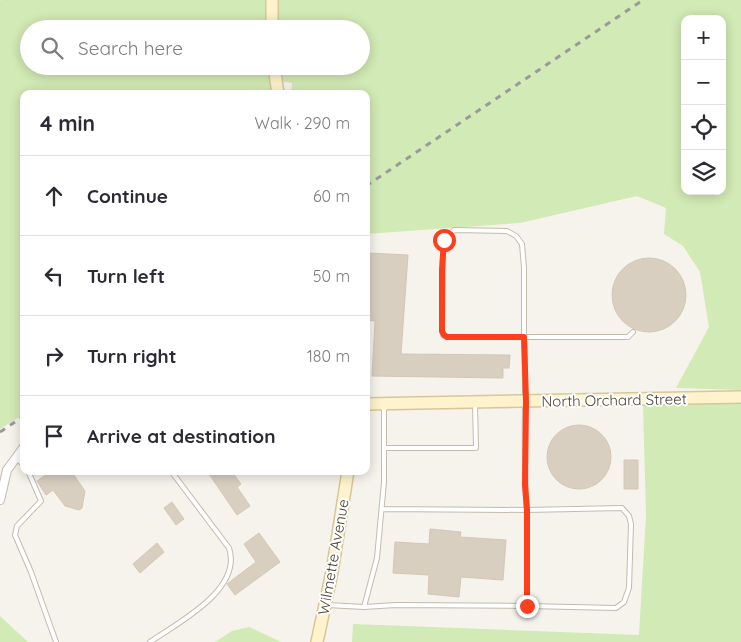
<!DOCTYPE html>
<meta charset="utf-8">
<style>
body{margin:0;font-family:Quicksand,sans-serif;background:#f7f7f7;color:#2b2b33}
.controls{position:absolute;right:15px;top:15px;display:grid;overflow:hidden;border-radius:10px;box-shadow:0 2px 12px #0003}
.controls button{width:45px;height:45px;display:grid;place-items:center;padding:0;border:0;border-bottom:1px solid #e1e1e2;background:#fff;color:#2b2b33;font:25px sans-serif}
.stop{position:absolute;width:15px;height:15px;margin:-11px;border:4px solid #fc3f1d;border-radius:50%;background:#fff}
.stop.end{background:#fc3f1d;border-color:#fff;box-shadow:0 1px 5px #0008}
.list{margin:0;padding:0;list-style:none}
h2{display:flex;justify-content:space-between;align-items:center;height:65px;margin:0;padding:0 20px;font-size:21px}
h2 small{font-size:16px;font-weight:400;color:#7c7c81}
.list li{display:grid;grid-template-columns:32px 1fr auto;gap:15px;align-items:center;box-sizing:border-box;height:80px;padding:0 20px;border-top:1px solid #e1e1e2}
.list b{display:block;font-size:19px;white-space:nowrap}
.list em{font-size:16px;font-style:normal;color:#7c7c81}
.icon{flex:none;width:28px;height:28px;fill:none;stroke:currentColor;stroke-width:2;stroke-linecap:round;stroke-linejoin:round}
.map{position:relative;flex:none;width:741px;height:642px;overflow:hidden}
.search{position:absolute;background:#fff;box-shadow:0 2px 12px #0003;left:20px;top:20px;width:350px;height:55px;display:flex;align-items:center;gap:12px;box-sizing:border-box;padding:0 18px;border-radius:28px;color:#7c7c81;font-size:19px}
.panel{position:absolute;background:#fff;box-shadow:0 2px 12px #0003;left:20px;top:90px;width:350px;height:385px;border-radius:10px}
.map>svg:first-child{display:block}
.green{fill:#d2eab5;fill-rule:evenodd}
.building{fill:#d8cfc1;stroke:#d3c7b4}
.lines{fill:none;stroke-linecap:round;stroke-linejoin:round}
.lane-casing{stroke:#c2bbae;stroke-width:6}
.street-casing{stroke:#c2bbae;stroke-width:10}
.secondary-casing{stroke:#d6c79b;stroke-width:14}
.lane{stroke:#fff;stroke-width:4}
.street{stroke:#fff;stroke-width:8}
.secondary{stroke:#fff3cd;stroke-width:11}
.rail{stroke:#9a9a9a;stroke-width:3;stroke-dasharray:6 6;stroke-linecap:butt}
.route{stroke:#fc3f1d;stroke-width:6}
.labels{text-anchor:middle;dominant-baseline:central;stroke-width:4;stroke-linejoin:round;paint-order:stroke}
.street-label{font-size:15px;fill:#4b4439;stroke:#fff}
</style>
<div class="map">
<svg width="741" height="642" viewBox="0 0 741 642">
<rect width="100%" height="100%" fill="#f6f3ec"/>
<!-- green -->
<path class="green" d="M1,0h265v29h-237v37h240l3,28h-248v320l-24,15v-428z
M277,0h464v390l-65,-2 33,-61 -9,-55 -17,-26 -19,-12 2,-26 -29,-12 -117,27 -154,11v-140h-75l1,-11 -11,-2 -1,-15h81v-37h-84zM685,19h37v172h-37z
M741,403v239h-389l1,-18 286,11 7,-120 -3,-111z
M0,616l28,26h-28z
M249,627l32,15h-66l17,-11z"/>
<!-- building -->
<path class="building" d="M367,253l41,2 -7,99 109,1 -1,13h-6v10l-131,-2 3,-55 -9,-1z
M612 295a37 37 0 1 1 74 0a37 37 0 1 1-74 0Z
M547 457a32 32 0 1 1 64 0a32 32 0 1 1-64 0Z
M624,460h14v29h-14z
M45,471h26l14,20 -3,17 -3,2 -14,-4 -12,-16 -7,5 -9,-14 10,-7z
M207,471h20l2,3 3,-2 9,12 -4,3 13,19 -13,9z
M172,502l12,17 -8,6 -12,-17z
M430,529l31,3 -1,5 46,3 -3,40 -42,-3 -2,20 -31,-3 1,-19 -36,-2 2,-31 34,2z
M259,533l21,29 -45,33 -8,-11 29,-22 -12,-18z
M157,543l7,9 -24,21 -7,-9z"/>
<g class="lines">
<!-- lane casing -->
<g class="lane-casing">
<path id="lane" d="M454,230l53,1 9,5 6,8 2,24v69h-77l-4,-2 -1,-4 1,-79 1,-12z
M384,448h92l-1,-44
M17,458l7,8
M28,471l13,30 -24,25 -2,9 16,37 25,70
M327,605l37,2 13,-49 7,-76v-77
M527,606l89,2 8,-6 5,-14 2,-64 -2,-8 -7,-8 -95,2c-5,-57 0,-116 -3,-173h104l5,-5
M364,607l32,-2 131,1v-96l-145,-1
M150,642c27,-19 93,-52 79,-94l-58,-77"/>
</g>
<!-- street casing -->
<g class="street-casing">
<path id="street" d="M0,500l7,-30 17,-23"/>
</g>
<!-- secondary casing -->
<g class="secondary-casing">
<path id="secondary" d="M272,0v29
M274,66l4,28
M366,404l375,-7
M317,642l15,-70 16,-101"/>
</g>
<!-- lane -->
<use href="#lane" class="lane"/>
<!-- street -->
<use href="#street" class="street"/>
<!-- secondary -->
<use href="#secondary" class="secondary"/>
<!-- rail -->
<path class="rail" d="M366,186l277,-186
M0,432l24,-16"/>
</g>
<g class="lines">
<!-- route -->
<path class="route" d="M444,240l-2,30v61l2,4 3,2h77l2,64 -1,84 2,25v96"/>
</g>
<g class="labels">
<!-- street labels -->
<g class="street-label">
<text transform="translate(614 400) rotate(-1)">North Orchard Street</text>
<text transform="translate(333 557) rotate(-80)">Wilmette Avenue</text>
</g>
</g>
</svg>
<div class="controls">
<button>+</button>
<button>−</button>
<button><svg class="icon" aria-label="locate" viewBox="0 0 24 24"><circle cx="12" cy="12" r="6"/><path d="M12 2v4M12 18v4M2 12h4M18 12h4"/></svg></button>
<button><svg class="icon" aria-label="layers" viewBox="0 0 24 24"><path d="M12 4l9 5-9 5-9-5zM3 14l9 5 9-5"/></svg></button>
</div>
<div class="stop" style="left:444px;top:240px"></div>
<div class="stop end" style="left:527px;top:606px"></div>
<div class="search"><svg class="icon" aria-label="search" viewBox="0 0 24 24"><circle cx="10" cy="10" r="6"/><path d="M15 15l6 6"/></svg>Search here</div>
<section class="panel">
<h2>4 min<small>Walk · 290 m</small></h2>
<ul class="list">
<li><svg class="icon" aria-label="ahead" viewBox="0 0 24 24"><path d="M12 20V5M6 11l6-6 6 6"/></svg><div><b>Continue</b></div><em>60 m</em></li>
<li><svg class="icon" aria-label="left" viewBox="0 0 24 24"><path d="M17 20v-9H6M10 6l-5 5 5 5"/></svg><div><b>Turn left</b></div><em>50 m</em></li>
<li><svg class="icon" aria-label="right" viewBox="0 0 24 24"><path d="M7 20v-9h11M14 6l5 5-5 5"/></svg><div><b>Turn right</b></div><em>180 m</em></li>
<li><svg class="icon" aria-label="arrive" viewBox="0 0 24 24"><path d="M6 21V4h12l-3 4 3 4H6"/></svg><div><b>Arrive at destination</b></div></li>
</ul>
</section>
</div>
